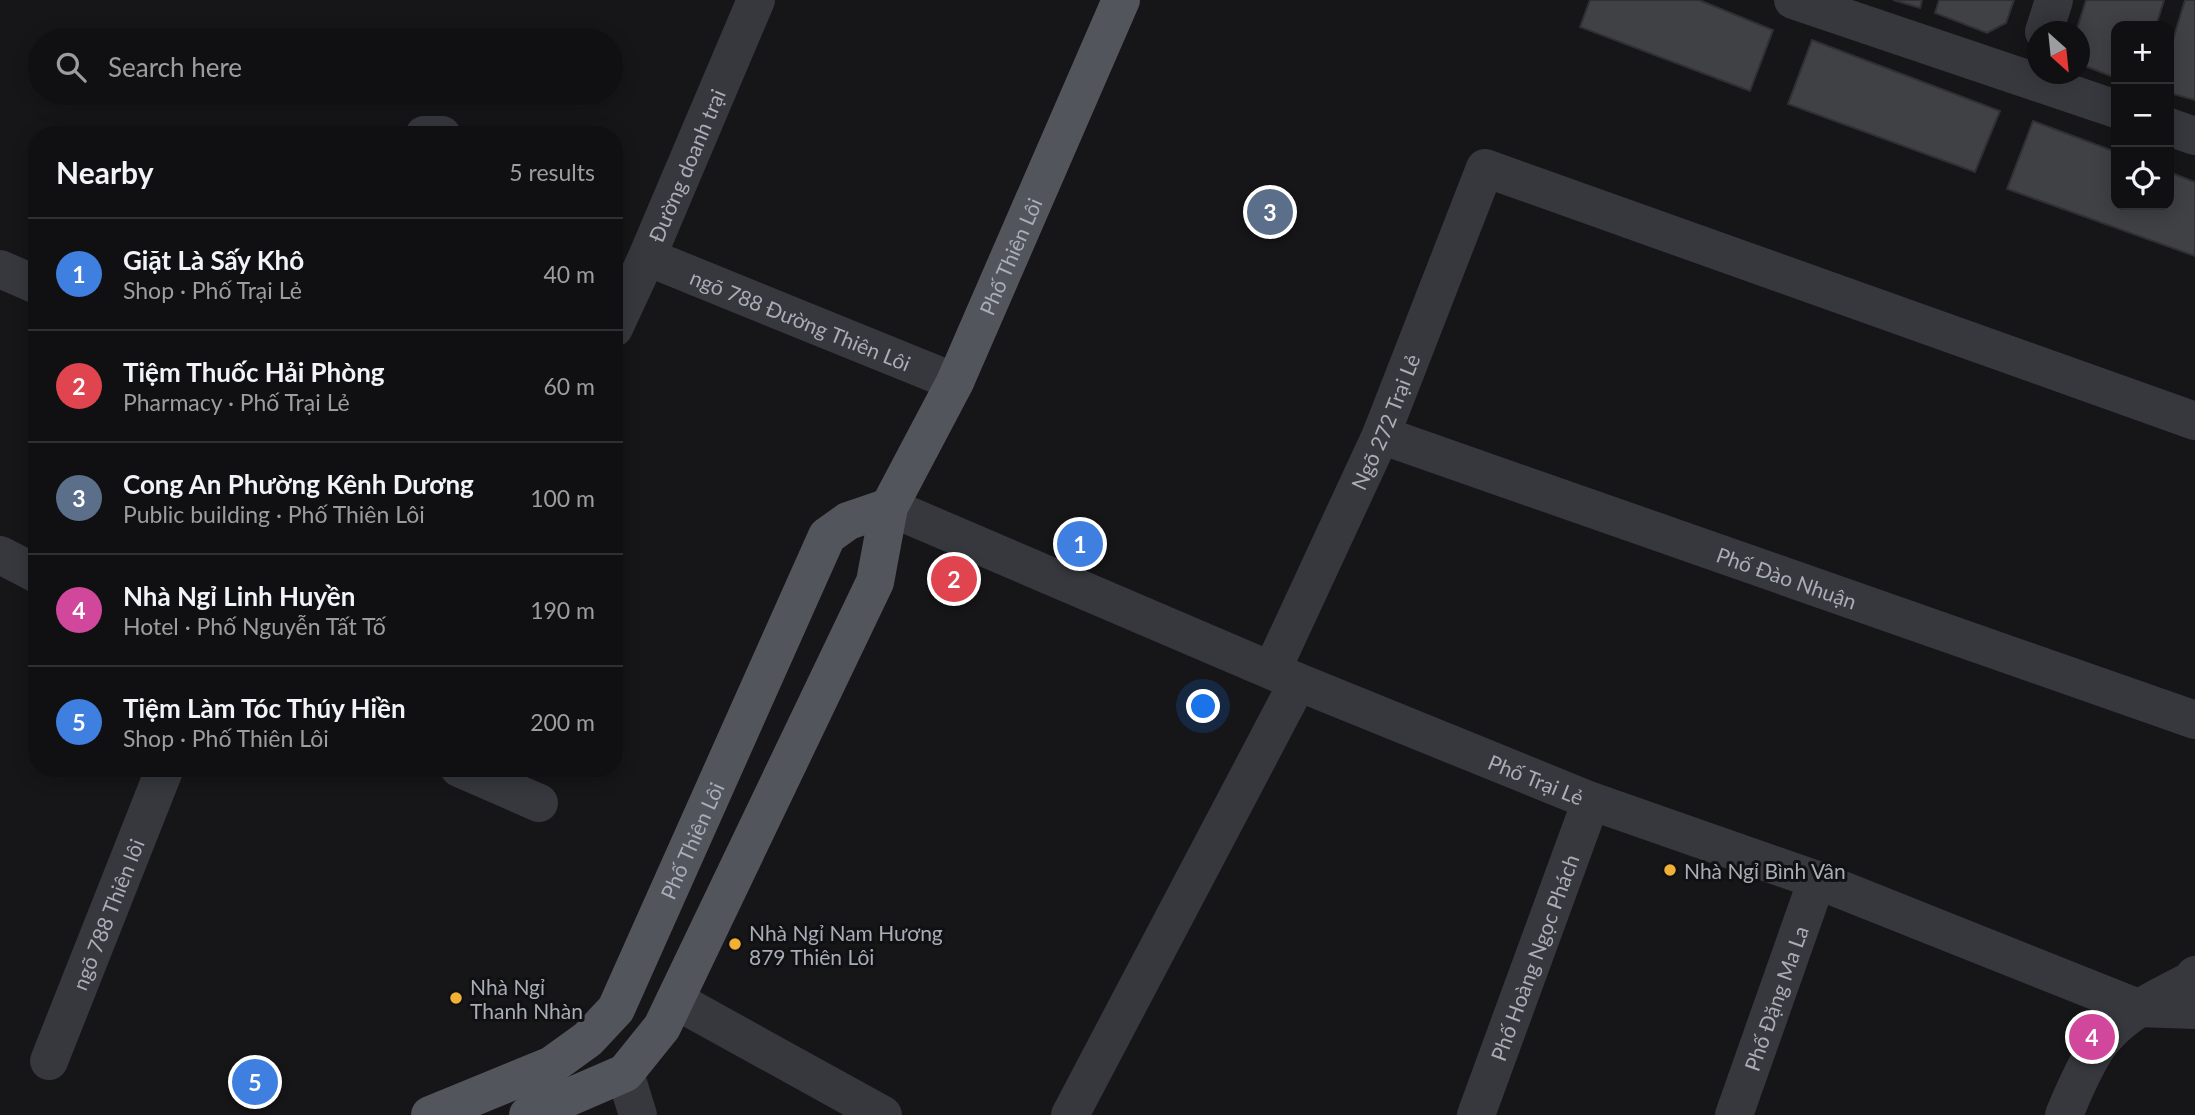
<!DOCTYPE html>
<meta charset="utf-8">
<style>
body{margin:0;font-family:Lato,sans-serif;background:#19191b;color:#f1f3f6}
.controls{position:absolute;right:21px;top:21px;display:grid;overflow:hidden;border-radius:14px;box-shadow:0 4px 18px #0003}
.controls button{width:63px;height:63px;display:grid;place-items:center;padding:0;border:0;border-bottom:2px solid #303032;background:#101012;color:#f1f3f6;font:35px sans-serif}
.compass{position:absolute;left:2027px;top:21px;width:63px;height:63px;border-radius:50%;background:#101012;box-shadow:0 4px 18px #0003;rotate:153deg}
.you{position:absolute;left:1204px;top:707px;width:24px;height:24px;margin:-18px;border:5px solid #fff;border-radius:50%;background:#1a73e8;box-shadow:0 0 0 10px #1a73e833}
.badge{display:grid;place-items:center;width:46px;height:46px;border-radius:50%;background:#d93025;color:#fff;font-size:23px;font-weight:700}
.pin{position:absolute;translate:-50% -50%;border:4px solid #fff;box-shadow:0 2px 7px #0006}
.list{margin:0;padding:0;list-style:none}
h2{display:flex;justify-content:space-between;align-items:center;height:91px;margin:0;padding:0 28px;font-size:30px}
h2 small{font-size:23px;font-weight:400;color:#9c9d9f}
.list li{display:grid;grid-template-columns:46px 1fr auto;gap:21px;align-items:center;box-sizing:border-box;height:112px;padding:0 28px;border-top:2px solid #303032}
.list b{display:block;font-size:26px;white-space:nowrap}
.list p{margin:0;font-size:23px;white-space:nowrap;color:#9c9d9f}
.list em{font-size:23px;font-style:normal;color:#9c9d9f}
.icon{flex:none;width:38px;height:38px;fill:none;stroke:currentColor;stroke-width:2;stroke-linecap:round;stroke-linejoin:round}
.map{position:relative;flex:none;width:2195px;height:1115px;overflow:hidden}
.search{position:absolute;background:#101012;box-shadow:0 4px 18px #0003;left:28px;top:28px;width:595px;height:77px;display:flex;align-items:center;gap:18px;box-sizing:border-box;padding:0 24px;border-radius:38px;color:#9c9d9f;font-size:26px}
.panel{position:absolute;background:#101012;box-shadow:0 4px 18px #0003;left:28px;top:126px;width:595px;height:651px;border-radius:28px}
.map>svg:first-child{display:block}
.building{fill:#404145;stroke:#303034;stroke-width:2}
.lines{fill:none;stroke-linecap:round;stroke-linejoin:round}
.minor{stroke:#37383d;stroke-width:38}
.major{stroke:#53555c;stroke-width:38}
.poi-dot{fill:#f2b134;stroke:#111113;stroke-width:2.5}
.labels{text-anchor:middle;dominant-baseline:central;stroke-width:6;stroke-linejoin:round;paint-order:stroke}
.street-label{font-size:21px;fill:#a8adb8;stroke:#111113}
.poi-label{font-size:21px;fill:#a8adb8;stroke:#111113;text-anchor:start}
</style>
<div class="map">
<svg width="2195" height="1115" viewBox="0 0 2195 1115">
<rect width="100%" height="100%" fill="#161618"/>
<!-- building -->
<path class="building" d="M1590,0h109l74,30 -23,61 -170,-64z
M1893,0h29l-2,8z
M1939,0h75l-8,23 -19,10 -52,-20z
M2086,0h78l-8,26h-40v52l-36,-14v-32h-4z
M2185,0h10v100l-26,-7v-40z
M1812,40l188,71 -25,61 -187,-68z
M2033,121l83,31v53h53v-33l26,10v74l-188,-67z"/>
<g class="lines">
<!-- minor -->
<g class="minor">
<path d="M1793,0l323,109"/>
<path d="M2044,32l10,-32"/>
<path d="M2169,127l26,9"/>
<path d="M424,135h18"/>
<path id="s1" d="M647,257l308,125"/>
<path d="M0,269l37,16"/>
<path id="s2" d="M614,328l33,-71 109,-257"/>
<path id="s3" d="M1381,435l814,285"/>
<path id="s4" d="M889,507l409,175 293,119 226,79 321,128 57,2"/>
<path d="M0,555l37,19"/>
<path id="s5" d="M1272,670l109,-235 104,-267 710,253"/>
<path d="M459,768l80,35"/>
<path d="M675,1000l208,115"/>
<path id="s6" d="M49,1061l116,-293"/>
<path d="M625,1073l13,42"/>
<path d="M1070,1115l228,-433"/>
<path id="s7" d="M1476,1115l115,-314"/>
<path id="s8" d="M1734,1115l83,-235"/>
<path d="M2064,1115c9,-22 27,-65 44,-81 22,-24 53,-38 82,-53l5,-6"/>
</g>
<!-- major -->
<g class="major">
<path id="s9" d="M430,1115l122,-50 36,-26 28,-30 211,-473 21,-15 41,-14"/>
<path id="s10" d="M528,1115l97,-42 37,-46 213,-445 14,-75 66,-125 166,-382"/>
</g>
</g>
<!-- markers -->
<g class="poi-dot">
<circle cx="1670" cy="870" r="7"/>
<circle cx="735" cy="944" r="7"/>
<circle cx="456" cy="998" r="7"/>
</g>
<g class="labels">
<!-- street labels -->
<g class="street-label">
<text stroke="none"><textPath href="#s2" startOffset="178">Đường doanh trại</textPath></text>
<text stroke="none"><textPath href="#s10" startOffset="1013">Phố Thiên Lôi</textPath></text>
<text stroke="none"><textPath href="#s1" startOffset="166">ngõ 788 Đường Thiên Lôi</textPath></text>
<text stroke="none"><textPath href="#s5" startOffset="273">Ngõ 272 Trại Lẻ</textPath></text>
<text stroke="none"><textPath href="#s3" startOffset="430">Phố Đào Nhuận</textPath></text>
<text stroke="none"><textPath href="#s4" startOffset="702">Phố Trại Lẻ</textPath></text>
<text stroke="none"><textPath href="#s9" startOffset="402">Phố Thiên Lôi</textPath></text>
<text stroke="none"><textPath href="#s6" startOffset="158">ngõ 788 Thiên lôi</textPath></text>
<text stroke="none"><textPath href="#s7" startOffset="168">Phố Hoàng Ngọc Phách</textPath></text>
<text stroke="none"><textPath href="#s8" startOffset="124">Phố Đặng Ma La</textPath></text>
</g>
<!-- poi labels -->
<g class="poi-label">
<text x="1684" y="870">Nhà Ngỉ Bình Vân</text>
<text x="749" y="932">Nhà Ngỉ Nam Hương<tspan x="749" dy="24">879 Thiên Lôi</tspan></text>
<text x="470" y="986">Nhà Ngỉ<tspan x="470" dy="24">Thanh Nhàn</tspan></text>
</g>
</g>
</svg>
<div class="controls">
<button>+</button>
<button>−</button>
<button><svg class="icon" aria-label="locate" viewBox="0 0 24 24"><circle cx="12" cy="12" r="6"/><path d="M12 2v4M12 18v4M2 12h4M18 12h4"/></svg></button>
</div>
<svg class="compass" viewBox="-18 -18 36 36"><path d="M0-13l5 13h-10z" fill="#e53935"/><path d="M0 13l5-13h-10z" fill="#9c9d9f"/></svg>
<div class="you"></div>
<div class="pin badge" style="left:1080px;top:544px;background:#3f7fe0">1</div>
<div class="pin badge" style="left:954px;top:579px;background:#e0444e">2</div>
<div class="pin badge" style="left:1270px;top:212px;background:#5c6f8a">3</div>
<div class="pin badge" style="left:2092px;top:1037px;background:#d1479c">4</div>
<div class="pin badge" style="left:255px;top:1082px;background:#3f7fe0">5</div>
<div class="search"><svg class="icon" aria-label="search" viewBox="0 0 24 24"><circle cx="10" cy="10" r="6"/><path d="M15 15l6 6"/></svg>Search here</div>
<section class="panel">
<h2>Nearby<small>5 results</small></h2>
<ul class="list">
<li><span class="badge" style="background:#3f7fe0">1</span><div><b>Giặt Là Sấy Khô</b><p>Shop · Phố Trại Lẻ</p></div><em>40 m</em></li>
<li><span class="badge" style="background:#e0444e">2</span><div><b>Tiệm Thuốc Hải Phòng</b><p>Pharmacy · Phố Trại Lẻ</p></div><em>60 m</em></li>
<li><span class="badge" style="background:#5c6f8a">3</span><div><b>Cong An Phường Kênh Dương</b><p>Public building · Phố Thiên Lôi</p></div><em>100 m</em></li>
<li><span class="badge" style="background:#d1479c">4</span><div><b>Nhà Ngỉ Linh Huyền</b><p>Hotel · Phố Nguyễn Tất Tố</p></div><em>190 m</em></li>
<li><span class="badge" style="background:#3f7fe0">5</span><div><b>Tiệm Làm Tóc Thúy Hiền</b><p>Shop · Phố Thiên Lôi</p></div><em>200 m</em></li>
</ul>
</section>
</div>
